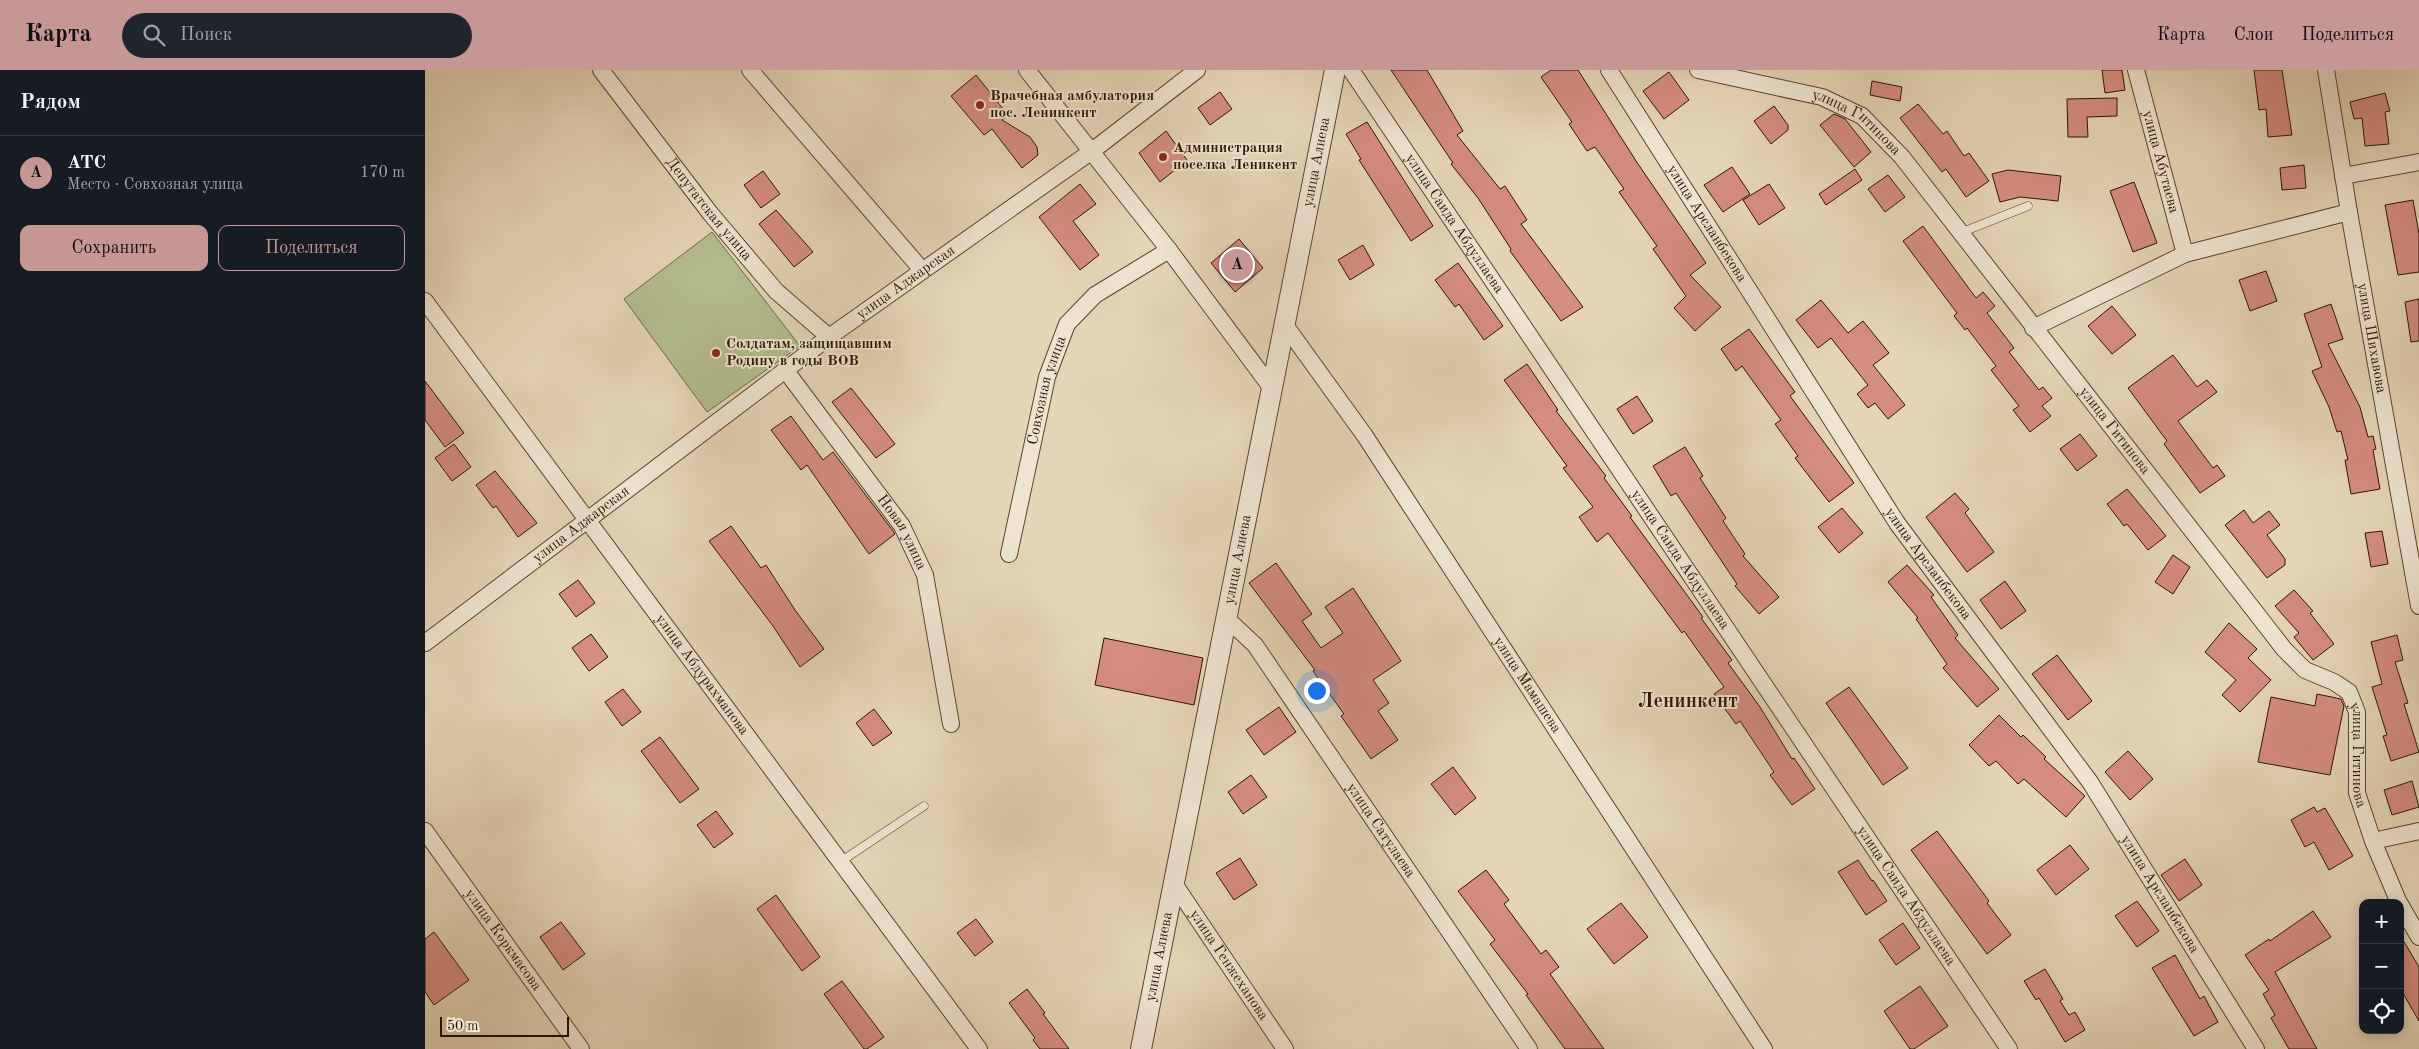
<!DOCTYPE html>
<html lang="ru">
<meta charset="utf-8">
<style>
body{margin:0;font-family:"Old Standard TT",serif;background:#20242c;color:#f1f3f6}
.controls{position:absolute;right:15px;bottom:15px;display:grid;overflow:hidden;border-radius:10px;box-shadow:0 2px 12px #0003}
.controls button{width:45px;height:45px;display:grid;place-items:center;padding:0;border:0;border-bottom:1px solid #363941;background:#171b24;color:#f1f3f6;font:25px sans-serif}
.scale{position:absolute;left:15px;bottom:12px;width:129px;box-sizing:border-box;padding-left:5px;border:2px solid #2d1404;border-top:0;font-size:14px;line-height:18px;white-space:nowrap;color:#2d1404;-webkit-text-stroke:4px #eee4d1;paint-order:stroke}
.you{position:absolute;left:891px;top:620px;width:18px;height:18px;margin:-12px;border:4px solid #fff;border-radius:50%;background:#1a73e8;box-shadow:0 0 0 8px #1a73e833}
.badge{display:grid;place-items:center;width:32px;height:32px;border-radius:50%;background:#c59692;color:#111;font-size:16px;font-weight:700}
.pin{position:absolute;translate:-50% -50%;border:2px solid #fff;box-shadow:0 1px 5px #0006}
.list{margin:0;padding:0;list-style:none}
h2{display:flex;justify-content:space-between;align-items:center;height:65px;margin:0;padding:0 20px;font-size:21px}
h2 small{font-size:16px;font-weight:400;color:#9ea1a6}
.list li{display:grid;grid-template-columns:32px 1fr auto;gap:15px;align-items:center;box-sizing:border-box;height:75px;padding:0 20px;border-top:1px solid #363941}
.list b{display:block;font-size:19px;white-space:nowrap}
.list p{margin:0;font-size:16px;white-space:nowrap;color:#9ea1a6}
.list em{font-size:16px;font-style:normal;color:#9ea1a6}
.actions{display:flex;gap:10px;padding:15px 20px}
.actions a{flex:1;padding:11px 0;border:1px solid #c59692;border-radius:10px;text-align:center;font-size:18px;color:#c59692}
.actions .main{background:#c59692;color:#111}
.icon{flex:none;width:28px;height:28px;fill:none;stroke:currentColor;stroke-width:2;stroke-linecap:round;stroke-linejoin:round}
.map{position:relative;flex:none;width:1994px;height:979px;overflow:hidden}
header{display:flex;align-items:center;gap:30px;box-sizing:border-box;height:70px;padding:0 25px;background:#c59692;color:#111}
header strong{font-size:24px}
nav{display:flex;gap:28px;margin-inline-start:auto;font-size:18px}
.search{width:350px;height:45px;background:#20242c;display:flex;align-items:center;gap:12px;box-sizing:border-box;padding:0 18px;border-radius:28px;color:#9ea1a6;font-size:19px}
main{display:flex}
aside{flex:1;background:#171b24}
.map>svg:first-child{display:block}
.green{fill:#b4bd8f;stroke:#70684a}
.building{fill:#d58c81;stroke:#2d1404}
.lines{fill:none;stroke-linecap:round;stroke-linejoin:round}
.service-casing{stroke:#5b4431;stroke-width:9}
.minor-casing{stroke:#5b4431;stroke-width:18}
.tertiary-casing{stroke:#5b4431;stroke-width:22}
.service{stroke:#eee4d1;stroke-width:8}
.minor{stroke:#eee4d1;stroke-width:16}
.tertiary{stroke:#eee4d1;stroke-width:20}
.poi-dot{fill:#8f2418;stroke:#eee4d1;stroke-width:2}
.labels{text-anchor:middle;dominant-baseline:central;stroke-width:4;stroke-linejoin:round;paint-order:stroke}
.poi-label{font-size:15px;font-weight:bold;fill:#2d1404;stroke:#eee4d1;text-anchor:start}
.street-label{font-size:15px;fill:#2d1404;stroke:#eee4d1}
.district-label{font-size:20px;font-weight:bold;fill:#2d1404;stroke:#eee4d1}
</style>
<header>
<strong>Карта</strong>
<div class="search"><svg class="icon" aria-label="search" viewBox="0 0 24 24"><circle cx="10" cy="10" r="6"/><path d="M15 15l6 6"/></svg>Поиск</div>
<nav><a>Карта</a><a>Слои</a><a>Поделиться</a></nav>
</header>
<main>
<aside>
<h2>Рядом<small></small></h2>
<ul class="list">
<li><span class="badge">A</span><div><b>АТС</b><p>Место · Совхозная улица</p></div><em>170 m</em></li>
</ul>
<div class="actions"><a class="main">Сохранить</a><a>Поделиться</a></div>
</aside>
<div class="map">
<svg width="1994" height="979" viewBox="0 0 1994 979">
<rect width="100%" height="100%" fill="#e5d5b8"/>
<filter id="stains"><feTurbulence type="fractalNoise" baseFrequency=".004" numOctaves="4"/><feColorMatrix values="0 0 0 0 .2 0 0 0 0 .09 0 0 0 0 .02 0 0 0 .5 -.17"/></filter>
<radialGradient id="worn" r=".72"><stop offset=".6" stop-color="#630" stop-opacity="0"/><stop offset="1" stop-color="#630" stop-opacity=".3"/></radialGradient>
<!-- green -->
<path class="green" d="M287,162l88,114 -93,66 -83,-113z"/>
<!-- building -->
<path class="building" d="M966,0h36l36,61 -6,4 43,54 5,-3 22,34 -6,4 62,83 -22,14 -51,-70 1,-2 -33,-51 -27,-34 2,-1z
M1126,0h27l60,94 68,99 -16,12 31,32 -26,24 -21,-23 12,-12 -33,-47 4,-3 -38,-54 5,-3 -29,-42 -8,4 -18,-27 3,-2 -31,-45z
M1677,0h20l3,20 -20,3z
M1829,0h28l10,65 -24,2 -2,-28 -7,1z
M1244,2l20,28 -25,19 -21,-28z
M551,5l32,40 -6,5 28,17 7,10 1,8 -16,13 -30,-39 -8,6 -33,-39z
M1447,11l30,6 -2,14 -30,-6z
M795,22l12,17 -22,16 -12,-17z
M1960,23l5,18 -5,1 4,32 -24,2 -3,-28 -8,1 -4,-17z
M1692,28v18l-30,1 1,20h-20l-1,-38z
M1493,34l25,30 4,-3 17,25 5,-3 20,28 -23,16 -20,-28 -4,3 -42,-54z
M1349,36l14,19v5l-17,14 -17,-23z
M1409,44l11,5 26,33 -17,15 -34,-42z
M942,52l66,104 -22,15 -52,-81 2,-1 -15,-25z
M741,61l21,29 -27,22 -21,-29z
M1879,95l2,23 -24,2 -2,-22z
M1307,97l18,27 -27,18 -19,-27z
M1430,99l7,11 -36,25 -7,-11z
M1583,100l53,6 -3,25 -38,-4 -20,5 -8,-28z
M338,101l17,23 -19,14 -17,-23z
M1463,105l17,22 -20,15 -17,-23z
M1709,112l23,61 -24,9 -23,-61z
M655,114l16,20 -23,17 26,34 -19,15 -41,-53z
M1344,114l16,24 -26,17 -16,-25z
M1988,130l6,34v38l-21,3 -13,-70z
M351,140l37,42 -19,15 -35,-43z
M1498,156l53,72 7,-6 12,14 -8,7 27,35 -5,4 30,38 4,-3 9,11 -10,8 9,10 -21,16 -17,-22 6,-4 -28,-36 5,-4 -29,-38 -2,2 -11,-14 3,-3 -54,-72z
M814,169l24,29 -28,24 -24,-29z
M938,175l11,20 -24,15 -12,-20z
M1033,193l45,63 -19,14 -25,-36 -4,3 -20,-27z
M1841,201l11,30 -27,10 -11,-31z
M1994,229v42l-8,1 -6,-40z
M1396,230l27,33 15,-12 26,32 -16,12 32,40 -17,14 -13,-16 -7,5 -11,-14 11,-9 -37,-47 -13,10 -22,-28z
M1906,234l12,35 -15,5 32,63 8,30 5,-1 3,13 -3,1 7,39 -29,5 -6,-34h3l-7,-29 -4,1 -8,-25 -17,-36 10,-4 -18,-53z
M1687,236l24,29 -24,19 -24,-28z
M1324,259l46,63 -5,4 64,87 -25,19 -34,-44 3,-2 -23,-32 6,-4 -39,-54 -6,5 -15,-22z
M1748,285l24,32 10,-7 10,12 -39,29 35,47 4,-3 8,11 -25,17 -36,-49 3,-3 -39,-53z
M1102,294l31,46 -2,1 50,65 -2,2 28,38 -2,1 73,100 -2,1 31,42 -4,3 32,44 32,52 2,-1 21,31 -23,16 -22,-30 4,-3 -34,-51 -4,3 -22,-30 10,-7 -40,-56 -2,2 -74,-100 -11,9 -18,-25 14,-10 -30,-39 4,-2 -63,-86z
M0,311l39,52 -19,14 -20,-27z
M426,318l44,56 -19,14 -44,-56z
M1212,326l16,25 -20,13 -16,-25z
M366,346l32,44 10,-8 60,79 2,3 -26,20 -62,-89 -6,5 -30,-40z
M1655,364l17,22 -20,15 -17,-22z
M29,374l17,23 -19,14 -17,-23z
M1260,377l18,29 -3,2 26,40 -3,3 22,33 -2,2 36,41 -20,17 -24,-28 2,-2 -61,-91 -5,3 -18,-30z
M70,401l42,52 -19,14 -22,-31 -3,2 -17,-23z
M1702,419l39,47 -18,14 -21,-26 -3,2 -17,-22z
M1530,423l14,16 -4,4 29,39 -27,20 -41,-55z
M1417,438l21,25 -24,20 -21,-26z
M1819,440l9,13 16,-12 11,14 -13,10 18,24v6l-18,13 -42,-53z
M306,456l30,42 5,-3 29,45 29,39 -24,18 -27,-41 -64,-85z
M1957,461l6,33 -17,3 -6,-34z
M1748,485l17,12 -17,27 -18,-12z
M851,493l36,51 -10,7 19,27 22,-15 -18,-26 28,-19 48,73 -28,19 16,23 -11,8 20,29 -27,19 -30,-43 3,-2 -31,-43 2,-1 -66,-87z
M1482,495l27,30 -3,2 27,38 -3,3 44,51 -22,18 -34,-39 4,-4 -31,-45 2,-1 -30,-36z
M153,510l17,23 -19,14 -17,-23z
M1580,511l21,30 -25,18 -21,-29z
M1869,520l19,21 -3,2 24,31 -21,16 -19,-23 5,-4 -24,-27z
M1804,553l28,26 -9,9 23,22 -31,32 -18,-17 14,-15 -31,-28z
M166,564l17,23 -19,14 -17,-23z
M1972,565l6,25 -8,2 13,41 -4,1 15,48 -28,9 -8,-25 4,-1 -15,-48 10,-3 -11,-42z
M679,568l99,20 -9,47 -99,-20z
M1632,585l35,46 -24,19 -36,-46z
M1424,617l59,81 -25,17 -57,-82z
M198,619l18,23 -19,14 -17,-24z
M1892,624l24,5 3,7 -14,69 -72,-13 13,-65 44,9z
M854,637l17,25 -32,23 -18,-25z
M449,639l18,24 -19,13 -17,-23z
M1574,645l22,22 2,-2 23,22 -2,2 41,37 -19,21 -42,-38 -6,5 -22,-23 -7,5 -20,-21z
M235,667l39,52 -19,14 -39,-52z
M1703,681l25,28 -23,21 -25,-28z
M1028,697l23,31 -21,17 -24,-31z
M826,705l16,22 -24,17 -15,-22z
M1987,711l7,26 -27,8 -8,-25z
M1889,737l3,5 8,-4 28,48 -24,14 -15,-28 -9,5 -14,-27z
M291,741l17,23 -19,14 -17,-23z
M1512,761l52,70 -2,2 24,32 -24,19 -76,-104z
M1645,775l19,24 -33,26 -19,-25z
M815,788l17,27 -23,15 -18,-27z
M1760,789l17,26 -23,16 -18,-26z
M1433,790l14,21 1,-1 14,21 -21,14 -28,-43z
M1061,800l23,30 -5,4 37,50 5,-4 13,17 -9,7 54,75h-39l-39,-54 2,-1 -38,-50 5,-4 -37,-49z
M351,825l44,62 -18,14 -45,-62z
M1712,831l22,30 -22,16 -22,-31z
M1196,833l27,34 -34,27 -27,-35z
M1888,841l18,26 -56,35 42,77h-28l-18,-31 4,-3 -12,-21 6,-4 -24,-35 24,-16 1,2z
M551,849l17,23 -18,14 -18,-23z
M136,852l24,32 -22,16 -23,-33z
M1478,853l17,25 -24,17 -17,-25z
M9,862l35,48 -35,25 -9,-13v-53z
M1975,865l19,32v54l-19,-33z
M1750,885l25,44 4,-3 14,26 -24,14 -42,-68z
M1620,899l18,30 -3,2 9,14 6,-3 10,18 -20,12 -26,-44 -3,2 -12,-19z
M417,911l42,56 -17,12h-3l-40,-55z
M1495,916l28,40 -34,23h-4l-26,-38z
M602,919l18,24 -2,1 26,35h-29l-7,-9 2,-2 -26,-35z"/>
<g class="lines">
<!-- service casing -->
<g class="service-casing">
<path id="service" d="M1535,163l68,-27
M415,792l84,-56"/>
</g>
<!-- minor casing -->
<g class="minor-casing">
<g id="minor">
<path id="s1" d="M176,0l109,143 66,78 53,46"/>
<path d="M325,0l172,200"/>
<path d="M602,0l142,180 104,140"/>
<path id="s2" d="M926,0l658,979"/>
<path id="s3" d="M1184,0l288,453 193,259 166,267"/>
<path id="s4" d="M1273,0l124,27 40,19 40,41 382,492 21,21 29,12 15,10 8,20v81l16,48 26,62"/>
<path id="s5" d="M1711,0l49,184"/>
<path id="s6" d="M1901,0l23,142 70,394"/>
<path d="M1918,106l76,-14"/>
<path id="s7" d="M0,231l554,748"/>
<path id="s8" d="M860,255l80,111 399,613"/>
<path d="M1608,258l152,-74 164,-42"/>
<path id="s9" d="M361,301l116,155 23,49 26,149"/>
<path id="s10" d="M584,484l38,-177 20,-53 28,-29 74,-45"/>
<path id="s11" d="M800,547l30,28 274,404"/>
<path id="s12" d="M0,573l404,-306 263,-186 105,-81"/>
<path id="s13" d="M0,761l156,218"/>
<path d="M1948,771l46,-10"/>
<path id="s14" d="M748,812l112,167"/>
<path d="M1975,834l19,33"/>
</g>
</g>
<!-- tertiary casing -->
<g class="tertiary-casing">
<g id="tertiary">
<path id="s15" d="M716,979l194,-979"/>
</g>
</g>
<!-- service -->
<use href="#service" class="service"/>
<!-- minor -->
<use href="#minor" class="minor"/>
<!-- tertiary -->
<use href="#tertiary" class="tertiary"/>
</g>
<!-- markers -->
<g class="poi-dot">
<circle cx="555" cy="35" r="5"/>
<circle cx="738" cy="87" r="5"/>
<circle cx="291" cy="283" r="5"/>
</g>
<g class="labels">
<!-- poi labels -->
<g class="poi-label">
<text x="565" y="26">Врачебная амбулатория<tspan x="565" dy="17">пос. Ленинкент</tspan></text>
<text x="748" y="78">Администрация<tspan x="748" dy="17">поселка Леникент</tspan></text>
<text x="301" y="274">Солдатам, защищавшим<tspan x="301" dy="17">Родину в годы ВОВ</tspan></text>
</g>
<!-- street labels -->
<g class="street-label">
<text stroke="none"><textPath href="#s4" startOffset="170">улица Гитинова</textPath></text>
<text stroke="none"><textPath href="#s15" startOffset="904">улица Алиева</textPath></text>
<text stroke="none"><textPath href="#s5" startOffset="95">улица Абутаева</textPath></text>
<text stroke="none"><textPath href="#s1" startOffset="176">Депутатская улица</textPath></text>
<text stroke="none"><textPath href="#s2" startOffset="185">улица Саида Абдуллаева</textPath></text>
<text stroke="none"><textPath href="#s3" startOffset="182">улица Арсланбекова</textPath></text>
<text stroke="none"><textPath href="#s12" startOffset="601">улица Аджарская</textPath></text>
<text stroke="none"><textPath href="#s6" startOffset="272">улица Шихавова</textPath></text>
<text stroke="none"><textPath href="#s10" startOffset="168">Совхозная улица</textPath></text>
<text stroke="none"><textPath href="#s4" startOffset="575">улица Гитинова</textPath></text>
<text stroke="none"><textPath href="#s12" startOffset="196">улица Аджарская</textPath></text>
<text stroke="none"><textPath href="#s9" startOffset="199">Новая улица</textPath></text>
<text stroke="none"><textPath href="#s15" startOffset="499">улица Алиева</textPath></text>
<text stroke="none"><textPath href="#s2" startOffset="590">улица Саида Абдуллаева</textPath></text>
<text stroke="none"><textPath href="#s3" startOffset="588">улица Арсланбекова</textPath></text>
<text stroke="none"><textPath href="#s7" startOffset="465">улица Абдурахманова</textPath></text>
<text stroke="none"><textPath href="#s8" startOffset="434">улица Мамашева</textPath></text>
<text stroke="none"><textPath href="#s4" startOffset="995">улица Гитинова</textPath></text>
<text stroke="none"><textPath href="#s11" startOffset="265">улица Сатулаева</textPath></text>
<text stroke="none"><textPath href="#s3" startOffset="992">улица Арсланбекова</textPath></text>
<text stroke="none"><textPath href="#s2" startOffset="995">улица Саида Абдуллаева</textPath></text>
<text stroke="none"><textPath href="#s13" startOffset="134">улица Коркмасова</textPath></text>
<text stroke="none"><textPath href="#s15" startOffset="94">улица Алиева</textPath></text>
<text stroke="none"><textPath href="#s14" startOffset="100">улица Генжеханова</textPath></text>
</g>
<!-- district labels -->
<g class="district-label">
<text x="1263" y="632">Ленинкент</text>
</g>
</g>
<rect width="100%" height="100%" filter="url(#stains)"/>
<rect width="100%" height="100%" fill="url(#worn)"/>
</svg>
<div class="controls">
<button>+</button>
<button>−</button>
<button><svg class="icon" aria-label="locate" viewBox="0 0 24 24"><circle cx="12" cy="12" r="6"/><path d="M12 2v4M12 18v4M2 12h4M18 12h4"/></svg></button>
</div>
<div class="scale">50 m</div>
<div class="you"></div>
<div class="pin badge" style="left:812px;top:195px">A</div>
</div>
</main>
